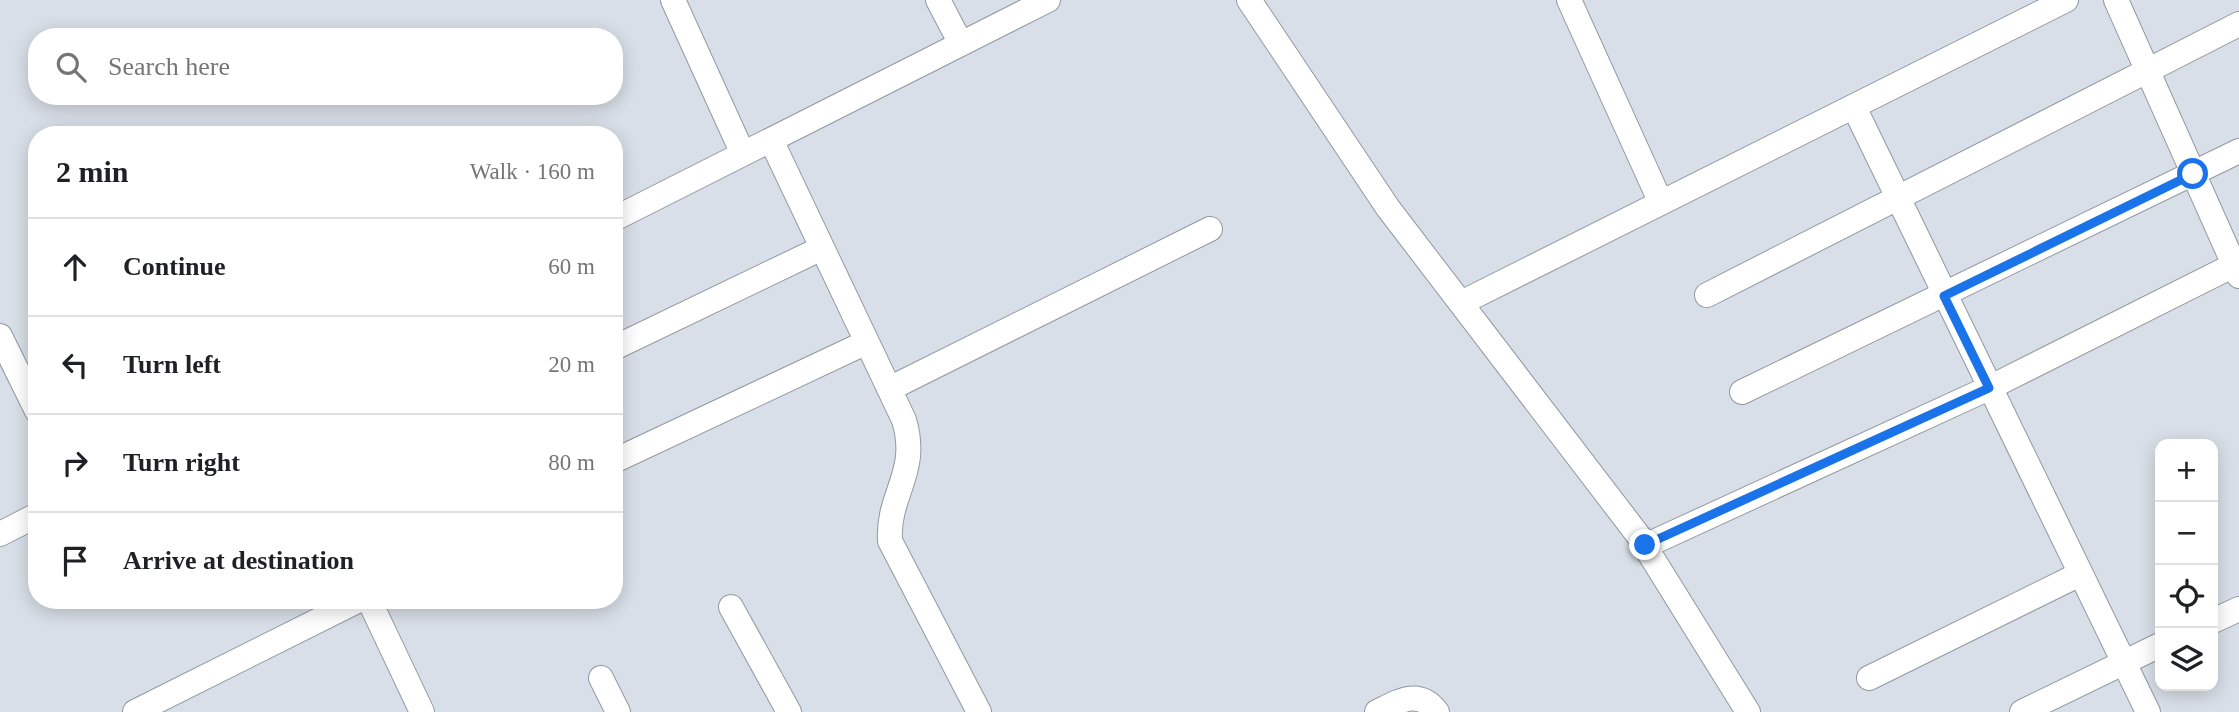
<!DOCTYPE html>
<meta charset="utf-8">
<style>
body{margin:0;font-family:Georgia,serif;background:#f2f2f2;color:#202124}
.controls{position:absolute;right:21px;bottom:21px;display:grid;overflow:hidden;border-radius:14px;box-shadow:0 4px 18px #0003}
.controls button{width:63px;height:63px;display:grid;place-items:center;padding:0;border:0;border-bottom:2px solid #e0e0e0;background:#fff;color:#202124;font:35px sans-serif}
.stop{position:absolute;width:21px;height:21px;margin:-16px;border:5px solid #1a73e8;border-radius:50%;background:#fff}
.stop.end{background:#1a73e8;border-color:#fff;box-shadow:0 2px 7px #0008}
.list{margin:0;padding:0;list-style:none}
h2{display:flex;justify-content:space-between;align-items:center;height:91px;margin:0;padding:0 28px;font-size:30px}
h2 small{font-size:23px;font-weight:400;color:#757577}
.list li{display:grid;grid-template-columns:46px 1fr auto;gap:21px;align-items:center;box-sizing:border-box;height:98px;padding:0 28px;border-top:2px solid #e0e0e0}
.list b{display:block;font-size:26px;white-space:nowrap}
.list em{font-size:23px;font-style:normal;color:#757577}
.icon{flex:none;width:38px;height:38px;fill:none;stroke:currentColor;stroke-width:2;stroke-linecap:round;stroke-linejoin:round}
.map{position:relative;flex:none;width:2239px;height:712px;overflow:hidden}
.search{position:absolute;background:#fff;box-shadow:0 4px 18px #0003;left:28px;top:28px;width:595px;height:77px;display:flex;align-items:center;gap:18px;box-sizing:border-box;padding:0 24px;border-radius:28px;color:#757577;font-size:26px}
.panel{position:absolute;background:#fff;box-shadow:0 4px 18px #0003;left:28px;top:126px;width:595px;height:483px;border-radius:28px}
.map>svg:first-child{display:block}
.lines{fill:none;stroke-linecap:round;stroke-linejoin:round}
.street-casing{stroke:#9298a0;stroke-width:26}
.street{stroke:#fff;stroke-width:24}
.route{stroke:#1a73e8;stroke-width:9}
</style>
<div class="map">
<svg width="2239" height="712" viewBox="0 0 2239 712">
<rect width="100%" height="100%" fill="#d9dfe8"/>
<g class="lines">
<!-- street casing -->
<g class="street-casing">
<path id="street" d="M673,0l70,154
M938,0l23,44
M1249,0l139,208 250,327 110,177
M1569,0l92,203
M2116,0l123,276
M1854,107l294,605
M771,140l133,280c16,53 -17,74 -14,121l89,171
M614,219l434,-219
M1707,295l532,-271
M1461,303l605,-303
M0,336l37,75
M614,348l208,-100
M889,389l321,-160
M1742,392l497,-241
M614,461l253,-119
M0,534l37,-19
M1645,546l344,-158 245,-123
M369,600l53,112
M731,607l58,105
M2213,621l26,-12
M601,678l17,34
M1869,678l211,-104
M135,712l224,-112
M1377,712c22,-11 42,-24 60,0
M2022,712l138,-67"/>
</g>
<!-- street -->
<use href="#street" class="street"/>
</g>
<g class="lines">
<!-- route -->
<path class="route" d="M1645,545l344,-157 -45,-92 249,-122"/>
</g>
</svg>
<div class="controls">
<button>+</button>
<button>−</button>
<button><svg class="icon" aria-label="locate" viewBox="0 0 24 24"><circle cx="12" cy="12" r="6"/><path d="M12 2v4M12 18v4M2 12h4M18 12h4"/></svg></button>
<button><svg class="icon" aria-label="layers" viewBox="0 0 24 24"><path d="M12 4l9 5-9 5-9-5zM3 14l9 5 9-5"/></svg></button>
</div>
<div class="stop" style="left:2193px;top:174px"></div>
<div class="stop end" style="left:1645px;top:545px"></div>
<div class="search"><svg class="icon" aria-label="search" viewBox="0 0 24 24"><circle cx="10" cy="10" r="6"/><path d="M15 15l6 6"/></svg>Search here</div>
<section class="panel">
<h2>2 min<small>Walk · 160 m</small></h2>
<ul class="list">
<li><svg class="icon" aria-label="ahead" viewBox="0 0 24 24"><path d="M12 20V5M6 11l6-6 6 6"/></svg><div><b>Continue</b></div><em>60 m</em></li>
<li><svg class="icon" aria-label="left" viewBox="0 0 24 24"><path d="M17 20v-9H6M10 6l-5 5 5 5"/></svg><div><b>Turn left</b></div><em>20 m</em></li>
<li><svg class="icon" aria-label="right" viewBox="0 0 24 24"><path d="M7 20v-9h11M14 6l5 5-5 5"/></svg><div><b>Turn right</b></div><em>80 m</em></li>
<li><svg class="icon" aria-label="arrive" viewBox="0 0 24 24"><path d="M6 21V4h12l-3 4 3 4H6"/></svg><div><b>Arrive at destination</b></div></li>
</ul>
</section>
</div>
